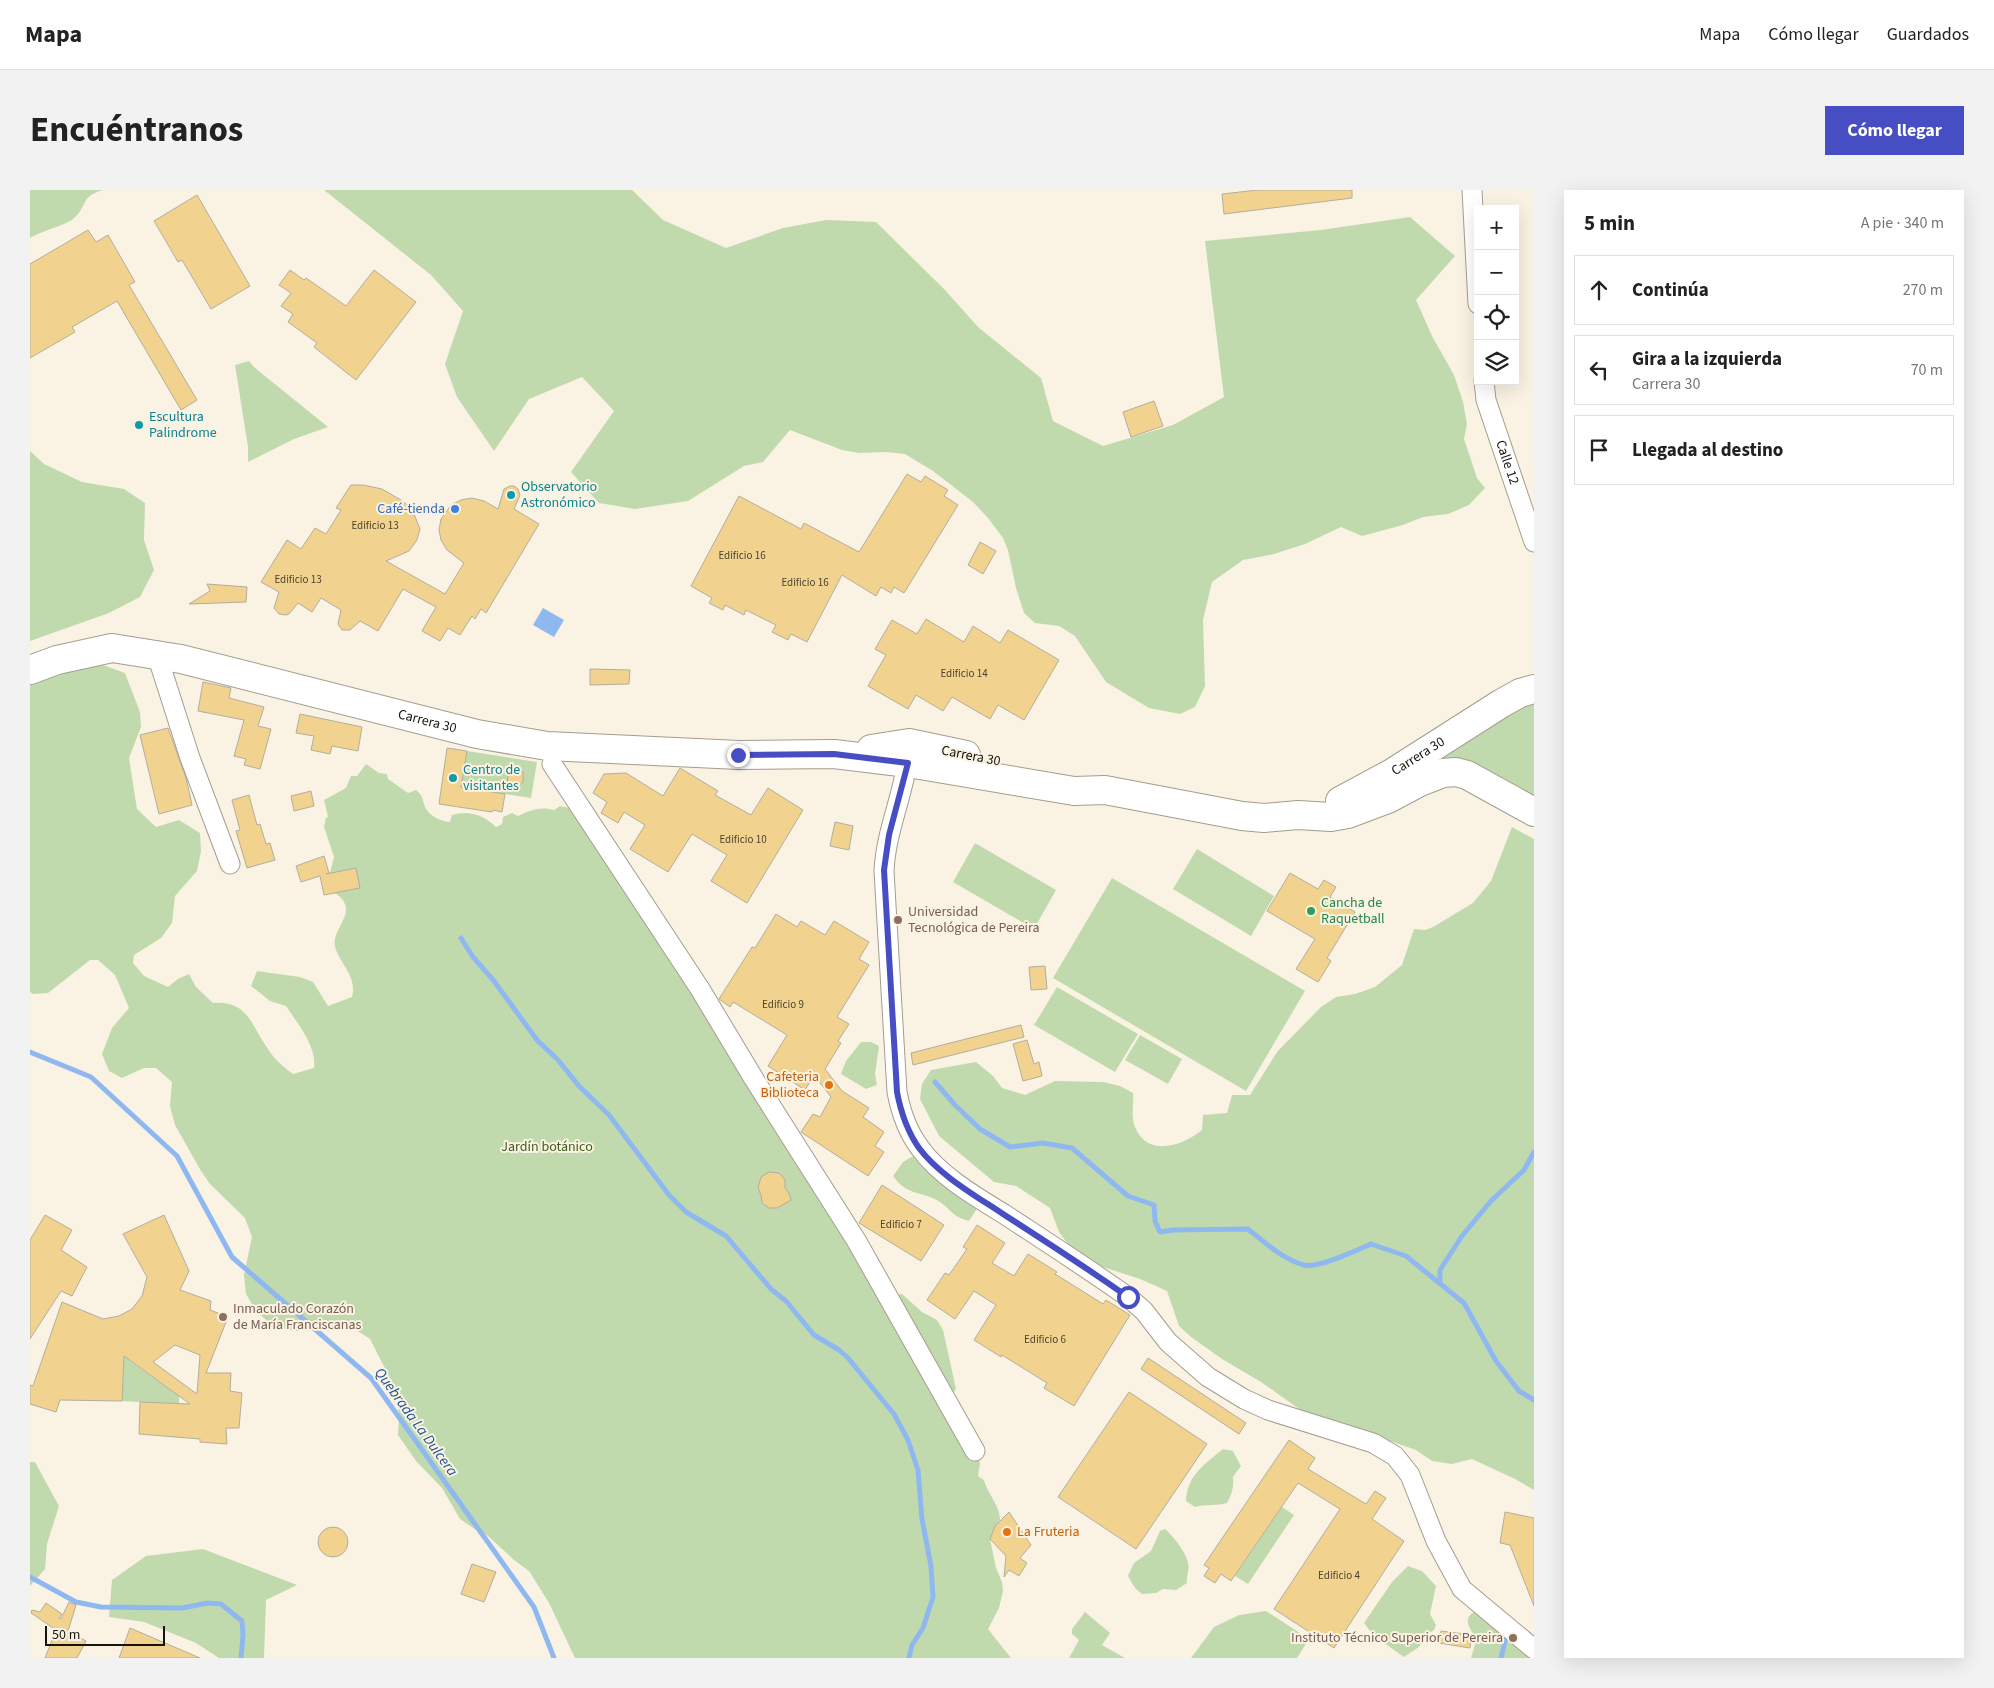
<!DOCTYPE html>
<html lang="es">
<meta charset="utf-8">
<style>
body{margin:0;font-family:"Source Sans 3",sans-serif;background:#f2f2f2;color:#222}
.controls{position:absolute;right:15px;top:15px;display:grid;overflow:hidden;border-radius:0px;box-shadow:0 5px 20px #0002}
.controls button{width:45px;height:45px;display:grid;place-items:center;padding:0;border:0;border-bottom:1px solid #e0e0e0;background:#fff;color:#222;font:25px sans-serif}
.scale{position:absolute;left:15px;bottom:12px;width:120px;box-sizing:border-box;padding-left:5px;border:2px solid #16140e;border-top:0;font-size:14px;line-height:18px;white-space:nowrap;color:#16140e;-webkit-text-stroke:4px #faf3e3;paint-order:stroke}
.stop{position:absolute;width:15px;height:15px;margin:-11px;border:4px solid #474dc2;border-radius:50%;background:#fff}
.stop.end{background:#474dc2;border-color:#fff;box-shadow:0 1px 5px #0008}
.list{margin:0;padding:0;list-style:none}
h2{display:flex;justify-content:space-between;align-items:center;height:65px;margin:0;padding:0 20px;font-size:21px}
h2 small{font-size:16px;font-weight:400;color:#767676}
.list li{display:grid;grid-template-columns:32px 1fr auto;gap:15px;align-items:center;box-sizing:border-box;height:70px;margin:0 10px 10px;padding:0 10px;border:1px solid #e0e0e0;border-radius:0px}
.list b{display:block;font-size:19px;white-space:nowrap}
.list p{margin:0;font-size:16px;white-space:nowrap;color:#767676}
.list em{font-size:16px;font-style:normal;color:#767676}
.icon{flex:none;width:28px;height:28px;fill:none;stroke:currentColor;stroke-width:2;stroke-linecap:round;stroke-linejoin:round}
.map{position:relative;flex:none;width:1504px;height:1468px;overflow:hidden;border-radius:0px}
header{display:flex;align-items:center;gap:30px;box-sizing:border-box;height:70px;padding:0 25px;background:#fff;border-bottom:1px solid #e0e0e0}
header strong{font-size:24px}
nav{display:flex;gap:28px;margin-inline-start:auto;font-size:18px}
.intro{display:flex;align-items:center;justify-content:space-between;box-sizing:border-box;height:120px;padding:0 30px}
h1{margin:0;font-size:35px}
.button{padding:12px 22px;border-radius:0px;background:#474dc2;color:#fff;font-size:18px;font-weight:700}
main{display:flex;gap:30px;padding:0 30px}
aside{flex:1;background:#fff;border-radius:0px;box-shadow:0 5px 20px #0002}
.map>svg:first-child{display:block}
.green{fill:#c1daad}
.water{fill:#8fb8f1}
.lines{fill:none;stroke-linecap:round;stroke-linejoin:round}
.stream{stroke:#8fb8f1;stroke-width:5}
.building{fill:#f1d38f;stroke:#b3ad9e;fill-rule:evenodd}
.street-casing{stroke:#a49d8f;stroke-width:21}
.secondary-casing{stroke:#a49d8f;stroke-width:30}
.street{stroke:#fff;stroke-width:19}
.secondary{stroke:#fff;stroke-width:28}
.route{stroke:#474dc2;stroke-width:6}
.culture-dot{fill:#0f9aa8;stroke:#faf3e3;stroke-width:2}
.shop-dot{fill:#3f7fe0;stroke:#faf3e3;stroke-width:2}
.leisure-dot{fill:#2e9e5b;stroke:#faf3e3;stroke-width:2}
.education-dot{fill:#8d6e63;stroke:#faf3e3;stroke-width:2}
.food-dot{fill:#e8710a;stroke:#faf3e3;stroke-width:2}
.labels{text-anchor:middle;dominant-baseline:central;stroke-width:4;stroke-linejoin:round;paint-order:stroke}
.number-label{font-size:11px;fill:#4d442e}
.culture-label{font-size:14px;fill:#0d838f;stroke:#faf3e3;text-anchor:start}
.street-label{font-size:14px;fill:#16140e;stroke:#faf3e3}
.shop-label{font-size:14px;fill:#366cbe;stroke:#faf3e3;text-anchor:end}
.leisure-label{font-size:14px;fill:#27864d;stroke:#faf3e3;text-anchor:start}
.education-label{font-size:14px;fill:#785e54;stroke:#faf3e3;text-anchor:start}
.food-label{font-size:14px;fill:#c56008;stroke:#faf3e3;text-anchor:end}
.park-label{font-size:14px;fill:#3e5c1c;stroke:#faf3e3}
.water-label{font-size:15px;font-style:italic;fill:#1d5193;stroke:#faf3e3}
</style>
<header>
<strong>Mapa</strong>
<nav><a>Mapa</a><a>Cómo llegar</a><a>Guardados</a></nav>
</header>
<div class="intro"><h1>Encuéntranos</h1><a class="button">Cómo llegar</a></div>
<main>
<div class="map">
<svg width="1504" height="1468" viewBox="0 0 1504 1468">
<rect width="100%" height="100%" fill="#faf3e3"/>
<!-- green -->
<path class="green" d="M0,0h73c-24,7 -15,17 -30,29 -7,6 -32,12 -43,19z
M294,0h308l31,30 63,28 57,-20 43,-8 50,2 69,68 33,37 63,51 12,43 50,25 70,-21 51,-28 -19,-156 116,-11 89,-13 45,39 -39,44 16,36 22,39 9,27 4,22 -3,15 13,39 8,10 -16,17 -21,9 -25,3 -20,8 -41,11 -21,-9 -36,17 -31,10 -31,6 -31,22 -9,38 2,66 -10,21 -15,7 -31,-6 -43,-26 -31,-46 -16,-10 -24,-3 -11,-10 -8,-25 -8,-38 -5,-12 -15,-20 -15,-16 -40,-31 -28,-17 -19,-2 -27,1 -17,-3 -52,-20 -27,32 -19,4 -56,35 -53,8 -36,-6 -28,-31 43,-61 -32,-34 -53,22 -35,52 -37,-54 -12,-33 18,-53 -32,-36z
M219,171l6,7 73,59 -34,12 -46,23v-15l-13,-82z
M0,261l14,13 38,18 42,7 21,14 -1,37 10,30 -14,27 -31,16 -79,28z
M73,475l22,8 15,39 1,15 -12,31 8,51 19,18 23,-7 21,13 1,18 -4,20 -22,25 -3,27 -11,15 -27,17 -1,8 11,13 24,11 10,-8 11,-5 7,13 17,16c34,-2 37,19 53,43 7,12 16,20 27,28l21,-6c3,-22 -17,-45 -28,-62l-16,-5 -19,-15 6,-15 43,6 13,5 15,24 24,-9c5,-19 -9,-30 -16,-47 -9,-21 29,-39 -3,-58l-4,-16 5,-19 -10,-30 2,-9 2,-1 -4,-17 22,-12 5,-12h6l9,-12 13,9 8,1 1,5 20,14 8,-3c6,5 6,7 8,14 3,11 15,17 26,18l2,-7c16,-5 31,-1 44,12l6,-3 1,-7 9,-4 6,3c12,-6 23,-10 36,-6l6,-4 10,2 319,489 13,-3 20,18 15,8 6,10 13,59 -8,13 32,61 -2,13 6,4c4,15 16,25 16,40l-5,6 -5,13 6,29 6,14 1,9 -4,17 -11,21 23,29h-436l-26,-55 -20,-32 -15,-11 -27,-25 -8,-3 -19,-13 -18,-31 -26,-27 -18,-26 1,-20 -4,-27 -25,-49 -14,-9 -61,1 -22,-5 -17,-15 -10,-17 -2,-19 8,-38 -7,-19 -35,-34 -9,-13 -26,-46 -5,-19 2,-24 -16,-14h-12l-22,10 -13,-7 -7,-17 10,-26 17,-20 -14,-33 -17,-15h-8l-42,33 -15,1 -3,-2v-308c24,-12 46,-18 73,-19z
M1504,499v123l-67,-37 -138,30z
M437,561l70,11 -6,36 -70,-11z
M1482,637l22,12v651l-19,-11 -43,-20 -20,5 -20,-3 -16,-11 -114,-39 -41,-29 -39,-23 -31,-22 -12,-11 -12,-35 -27,-12 -40,-13 -27,-15 -14,-19 -9,-24 -34,-22 -22,-4 -55,-46 -19,-37 2,-15 9,-14 45,-8 17,14 9,12 23,7 30,-14 48,1 17,4 13,7c1,9 -2,22 1,31 11,34 47,23 68,6l1,-15 24,-2 5,-18h18l27,-43 44,-45 15,-10 19,-3 20,-7 27,-22 12,-36 11,1 8,-3 40,-24 18,-22z
M945,653l81,47 -22,39 -81,-47z
M1167,659l77,47 -23,40 -78,-47z
M1082,688l193,113 -59,100 -193,-113z
M1027,797l81,47 -23,38 -81,-47z
M1110,845l42,24 -14,25 -43,-24z
M831,852h10l8,4 -4,28 2,11 -11,4 -25,-15 5,-13z
M885,965l63,52 -9,14c-18,-5 -16,-10 -29,-19 -19,-12 -32,-5 -47,-26l10,-14z
M95,1156l5,15 49,35v8l-57,-3z
M1193,1259l10,2 8,15 -8,11c1,10 -1,17 -6,26 -11,3 -21,1 -32,4l-9,-6c1,-26 19,-37 37,-52z
M0,1272h5l24,44 -12,38 -2,25 -15,17z
M1252,1317l12,8 -46,69 -13,-8z
M1135,1339c7,6 22,24 23,34 2,6 -2,13 -1,20l-11,7 -13,-1 -7,4 -14,1 -7,-6 -7,-12 6,-13 17,-12 9,-20z
M173,1359l94,36 -31,15 -2,58h-45l-23,-15 -52,-21 -35,-5 3,-37 34,-24z
M1378,1376l14,5 14,15 -6,28 6,11 -2,5 -6,4 -9,13 -15,10 -30,-21 -10,-13 28,-41z
M1447,1420l52,42 1,6h-59l5,-17c-4,-13 -17,-21 1,-31z
M1236,1421l43,28 -12,19h-106l23,-31 25,-12z
M1055,1422l25,21 -8,12 23,13h-56l10,-18 -7,-6v-5z"/>
<!-- water -->
<path class="water" d="M513,418l21,12 -10,17 -21,-12z"/>
<g class="lines">
<!-- stream -->
<path class="stream" d="M431,748l12,19 21,24 43,59 21,20 21,26 30,29 60,80 17,17 40,24 45,53 15,12 28,34 25,15 9,8 46,56 14,26 10,30 4,49 9,47 2,31 -10,31 -11,17 -3,13
M0,862l61,25 86,79 55,101 139,121 163,229 20,51
M905,892l20,23 25,24 30,18 33,-4 29,5 56,48 26,9 1,16 5,11 13,-2 75,-1c16,13 36,31 56,36 14,4 53,-15 67,-21l35,12 58,47 32,58 23,30 15,9
M1410,1093v-13l22,-34 29,-35 33,-31 10,-18
M0,1387l46,25 25,5 81,1 26,-5 13,1 21,17 1,14 -2,23
M1471,1468l6,-25"/>
</g>
<!-- building -->
<path class="building" d="M1228,0h94v8l-128,16 -2,-20z
M167,5l53,91 -39,23 -29,-49 -4,2 -24,-41z
M58,40l8,12 12,-7 27,47 -6,3 68,115 -16,10 -64,-109 -45,26 3,5 -45,26v-94z
M260,80l14,10 2,-2 40,28 28,-36 42,32 -60,78 -42,-33 3,-4 -29,-21 5,-8 -12,-8 10,-13 -12,-8z
M1124,211l9,25 -32,11 -8,-25z
M877,284l14,8 4,-6 23,14 -4,6 14,9 -54,88 -10,-6 -3,6 -10,-6 -5,9 -34,-21 -35,67 -16,-8 -3,6 -16,-8 4,-7 -30,-15 -2,5 -19,-10 -2,5 -14,-7 3,-5 -21,-12 48,-90 62,33 3,-6 55,29z
M321,295h12l19,4 19,11 11,9 8,20 -3,11 -8,11 -23,10 59,33 19,-31 -17,-13 -6,-10 -2,-10 2,-11 10,-14 10,-5 11,-2 12,3 14,8 6,-20 6,-3h4l4,3 2,6 -6,14 25,15 -53,89 -5,-4 -6,10 -3,-3 -12,19 -12,-7 -8,13 -18,-10 14,-24 -33,-18 -25,42 -18,-10 -10,9h-8l-4,-6 3,-14 -20,-12 -9,14 -14,-9 -9,11 -3,1 -7,-1 -5,-6 5,-16 -18,-10 26,-42 14,9 14,-21 11,6 15,-24 -5,-2z
M950,352l16,9 -13,23 -15,-9z
M177,394l40,3 -1,15 -57,2 21,-13z
M896,429l38,23 9,-16 27,17 8,-13 51,30 -35,60 -26,-15 -8,14 -38,-22 -9,14 -27,-16 -8,14 -40,-23 18,-31 -11,-6 17,-29 25,14z
M560,479l40,1 -1,14 -39,1z
M173,492l28,6 -2,10 35,9 -6,19 13,3 -11,40 -16,-4 2,-6 -12,-3 10,-36 -46,-9z
M270,524l62,13 -4,24 -26,-5 -2,8 -19,-4 3,-14 -18,-3z
M138,538l18,50 6,27 -33,9 -19,-79z
M417,558l20,3 -6,36 44,7 -3,18 -9,-2 -1,2 -53,-8z
M650,578l38,23 -3,4 36,20 17,-27 35,22 -56,93 -36,-22 16,-26 -35,-21 -24,38 -38,-23 15,-24 -21,-13 -6,11 -17,-10 6,-11 -14,-9 11,-19 22,-1 37,23z
M484,579l9,3v10l-5,4 -11,1 1,-14z
M281,601l3,15 -20,5 -3,-15z
M219,605l8,30 3,-1 6,20 4,-1 5,17 -28,8 -11,-37 4,-1 -8,-30z
M805,632l18,4 -4,24 -19,-4z
M294,666l5,17 -3,1 30,-6 4,20 -36,7 -4,-19 -19,6 -5,-16z
M1260,683l28,16 6,-9 12,7 -6,10 25,15 -28,46 4,3 -13,21 -22,-13 19,-30 -48,-28z
M746,724l21,13 4,-6 24,14 9,-14 35,21 -10,17 10,6 -32,52 12,7 -11,17 3,2 -16,26 17,22 27,17 -6,9 21,15 -9,14 9,6 -16,24 -67,-44 12,-18 7,3 11,-20 -17,-22 -9,15 -37,-24 19,-31 -54,-33 -3,5 -11,-8 33,-52 3,1z
M1015,776l2,23 -16,1 -2,-23z
M991,835l3,12 -111,28 -2,-12z
M997,850l7,24 5,-2 3,14 -19,5 -10,-37z
M739,982l10,1 3,3 3,4v8l4,5 2,7 -14,8h-8l-7,-5 -1,-8 -3,-7 3,-11z
M852,995l62,40 -23,36 -62,-38z
M15,1025l27,15 -11,20 26,17 -15,29 -11,-5 -31,48v-99z
M134,1025l25,56 -9,19 31,11 -1,9 18,7 -22,56h25l-1,18 12,2 -3,35h-13l1,16 -27,-2v-3l-61,-5 1,-32 50,2 -66,-48 -2,45 -62,-1 -4,12 -26,-8v-19l3,1 29,-84 41,17 16,-3 13,-7 10,-13 5,-19 -24,-43zM145,1155l25,10 -3,39 -44,-32z
M947,1035l28,18 -13,20 22,13 14,-22 29,18 -2,2 48,30 3,-4 24,15 -56,91 -30,-18 3,-5 -45,-28 -1,2 -27,-17 22,-35 -22,-14 -19,28 -28,-19 18,-27 4,2 18,-26 -4,-2z
M1118,1168l98,65 -7,11 -98,-65z
M1099,1202l78,52 -71,105 -78,-52z
M1259,1250l26,18 -7,11 58,35 9,-13 11,7 -14,21 32,22 -70,107 -60,-39 66,-100 -42,-26 -67,98 -10,-7 -6,9 -11,-7 5,-8 -5,-3z
M979,1322l22,33 -11,13 7,5 -8,13 -10,-6 -5,7 2,-21 -16,-17 5,-13z
M1475,1322l29,6v88l-24,-61 -10,-2z
M288 1352a15 15 0 1 1 30 0a15 15 0 1 1-30 0Z
M442,1374l24,8 -12,30 -23,-8z
M39,1412l7,3 -8,26 18,10 -9,17h-32l11,-28 -25,-17 1,-3 8,2 6,-9 16,11 -3,4 2,1z
M100,1438l70,30h-81z
M1411,1441l31,4 -2,13 -31,-5z"/>
<g class="lines">
<!-- street casing -->
<g class="street-casing">
<g id="street">
<path d="M1442,0l6,114"/>
<path id="s1" d="M1454,191l2,19 48,142"/>
<path d="M127,465l33,103 40,106"/>
<path d="M879,561c-4,41 -23,78 -25,120l13,221c4,21 10,39 23,56 19,27 56,49 84,66 41,27 83,54 124,83l16,14 24,31 40,35 36,22 24,11 105,33 22,13 15,19 26,66 26,48 72,60"/>
<path d="M522,574l148,225 54,90 102,161 119,211"/>
</g>
</g>
<!-- secondary casing -->
<g class="secondary-casing">
<g id="secondary">
<path id="s2" d="M0,480l27,-10 55,-12 69,11 296,75 70,12 192,9 95,-1 74,9 166,28 31,-1 137,26 22,2 34,-3 33,2 17,-3 40,-15 32,-17 23,-9 13,-1 11,3 67,37"/>
<path d="M841,559l38,-6 57,12"/>
<path id="s3" d="M1310,611l52,-28 110,-70 18,-10 14,-4"/>
</g>
</g>
<!-- street -->
<use href="#street" class="street"/>
<!-- secondary -->
<use href="#secondary" class="secondary"/>
</g>
<g class="lines">
<!-- route -->
<path class="route" d="M708,565l96,-1 74,9 -19,72 -5,35 13,222c4,21 10,39 22,56 20,27 57,48 84,66 42,27 84,54 125,83"/>
</g>
<!-- markers -->
<g class="culture-dot">
<circle cx="109" cy="235" r="5"/>
<circle cx="481" cy="305" r="5"/>
<circle cx="423" cy="588" r="5"/>
</g>
<circle class="shop-dot" cx="425" cy="319" r="5"/>
<circle class="leisure-dot" cx="1281" cy="721" r="5"/>
<g class="education-dot">
<circle cx="868" cy="730" r="5"/>
<circle cx="193" cy="1127" r="5"/>
<circle cx="1483" cy="1448" r="5"/>
</g>
<g class="food-dot">
<circle cx="799" cy="895" r="5"/>
<circle cx="977" cy="1342" r="5"/>
</g>
<g class="labels">
<!-- number labels -->
<g class="number-label">
<text x="345" y="335">Edificio 13</text>
<text x="712" y="365">Edificio 16</text>
<text x="268" y="389">Edificio 13</text>
<text x="775" y="392">Edificio 16</text>
<text x="934" y="483">Edificio 14</text>
<text x="713" y="649">Edificio 10</text>
<text x="753" y="814">Edificio 9</text>
<text x="871" y="1034">Edificio 7</text>
<text x="1015" y="1149">Edificio 6</text>
<text x="1309" y="1385">Edificio 4</text>
</g>
<!-- culture labels -->
<g class="culture-label">
<text x="119" y="227">Escultura<tspan x="119" dy="16">Palindrome</tspan></text>
<text x="491" y="297">Observatorio<tspan x="491" dy="16">Astronómico</tspan></text>
<text x="433" y="580">Centro de<tspan x="433" dy="16">visitantes</tspan></text>
</g>
<!-- street labels -->
<g class="street-label">
<text stroke="none"><textPath href="#s1" startOffset="85">Calle 12</textPath></text>
<text stroke="none"><textPath href="#s2" startOffset="409">Carrera 30</textPath></text>
<text transform="translate(941 566) rotate(11)">Carrera 30</text>
<text stroke="none"><textPath href="#s3" startOffset="90">Carrera 30</textPath></text>
</g>
<!-- shop labels -->
<g class="shop-label">
<text x="415" y="319">Café-tienda</text>
</g>
<!-- leisure labels -->
<g class="leisure-label">
<text x="1291" y="713">Cancha de<tspan x="1291" dy="16">Raquetball</tspan></text>
</g>
<!-- education labels -->
<g class="education-label">
<text x="878" y="722">Universidad<tspan x="878" dy="16">Tecnológica de Pereira</tspan></text>
<text x="203" y="1119">Inmaculado Corazón<tspan x="203" dy="16">de María Franciscanas</tspan></text>
<text x="1473" y="1448" text-anchor="end">Instituto Técnico Superior de Pereira</text>
</g>
<!-- food labels -->
<g class="food-label">
<text x="789" y="887">Cafeteria<tspan x="789" dy="16">Biblioteca</tspan></text>
<text x="987" y="1342" text-anchor="start">La Fruteria</text>
</g>
<!-- park labels -->
<g class="park-label">
<text x="517" y="957">Jardín botánico</text>
</g>
<!-- water labels -->
<g class="water-label">
<text transform="translate(386 1232) rotate(54)">Quebrada La Dulcera</text>
</g>
</g>
</svg>
<div class="controls">
<button>+</button>
<button>−</button>
<button><svg class="icon" aria-label="locate" viewBox="0 0 24 24"><circle cx="12" cy="12" r="6"/><path d="M12 2v4M12 18v4M2 12h4M18 12h4"/></svg></button>
<button><svg class="icon" aria-label="layers" viewBox="0 0 24 24"><path d="M12 4l9 5-9 5-9-5zM3 14l9 5 9-5"/></svg></button>
</div>
<div class="scale">50 m</div>
<div class="stop" style="left:1098px;top:1107px"></div>
<div class="stop end" style="left:708px;top:565px"></div>
</div>
<aside>
<h2>5 min<small>A pie · 340 m</small></h2>
<ul class="list">
<li><svg class="icon" aria-label="ahead" viewBox="0 0 24 24"><path d="M12 20V5M6 11l6-6 6 6"/></svg><div><b>Continúa</b></div><em>270 m</em></li>
<li><svg class="icon" aria-label="left" viewBox="0 0 24 24"><path d="M17 20v-9H6M10 6l-5 5 5 5"/></svg><div><b>Gira a la izquierda</b><p>Carrera 30</p></div><em>70 m</em></li>
<li><svg class="icon" aria-label="arrive" viewBox="0 0 24 24"><path d="M6 21V4h12l-3 4 3 4H6"/></svg><div><b>Llegada al destino</b></div></li>
</ul>
</aside>
</main>
